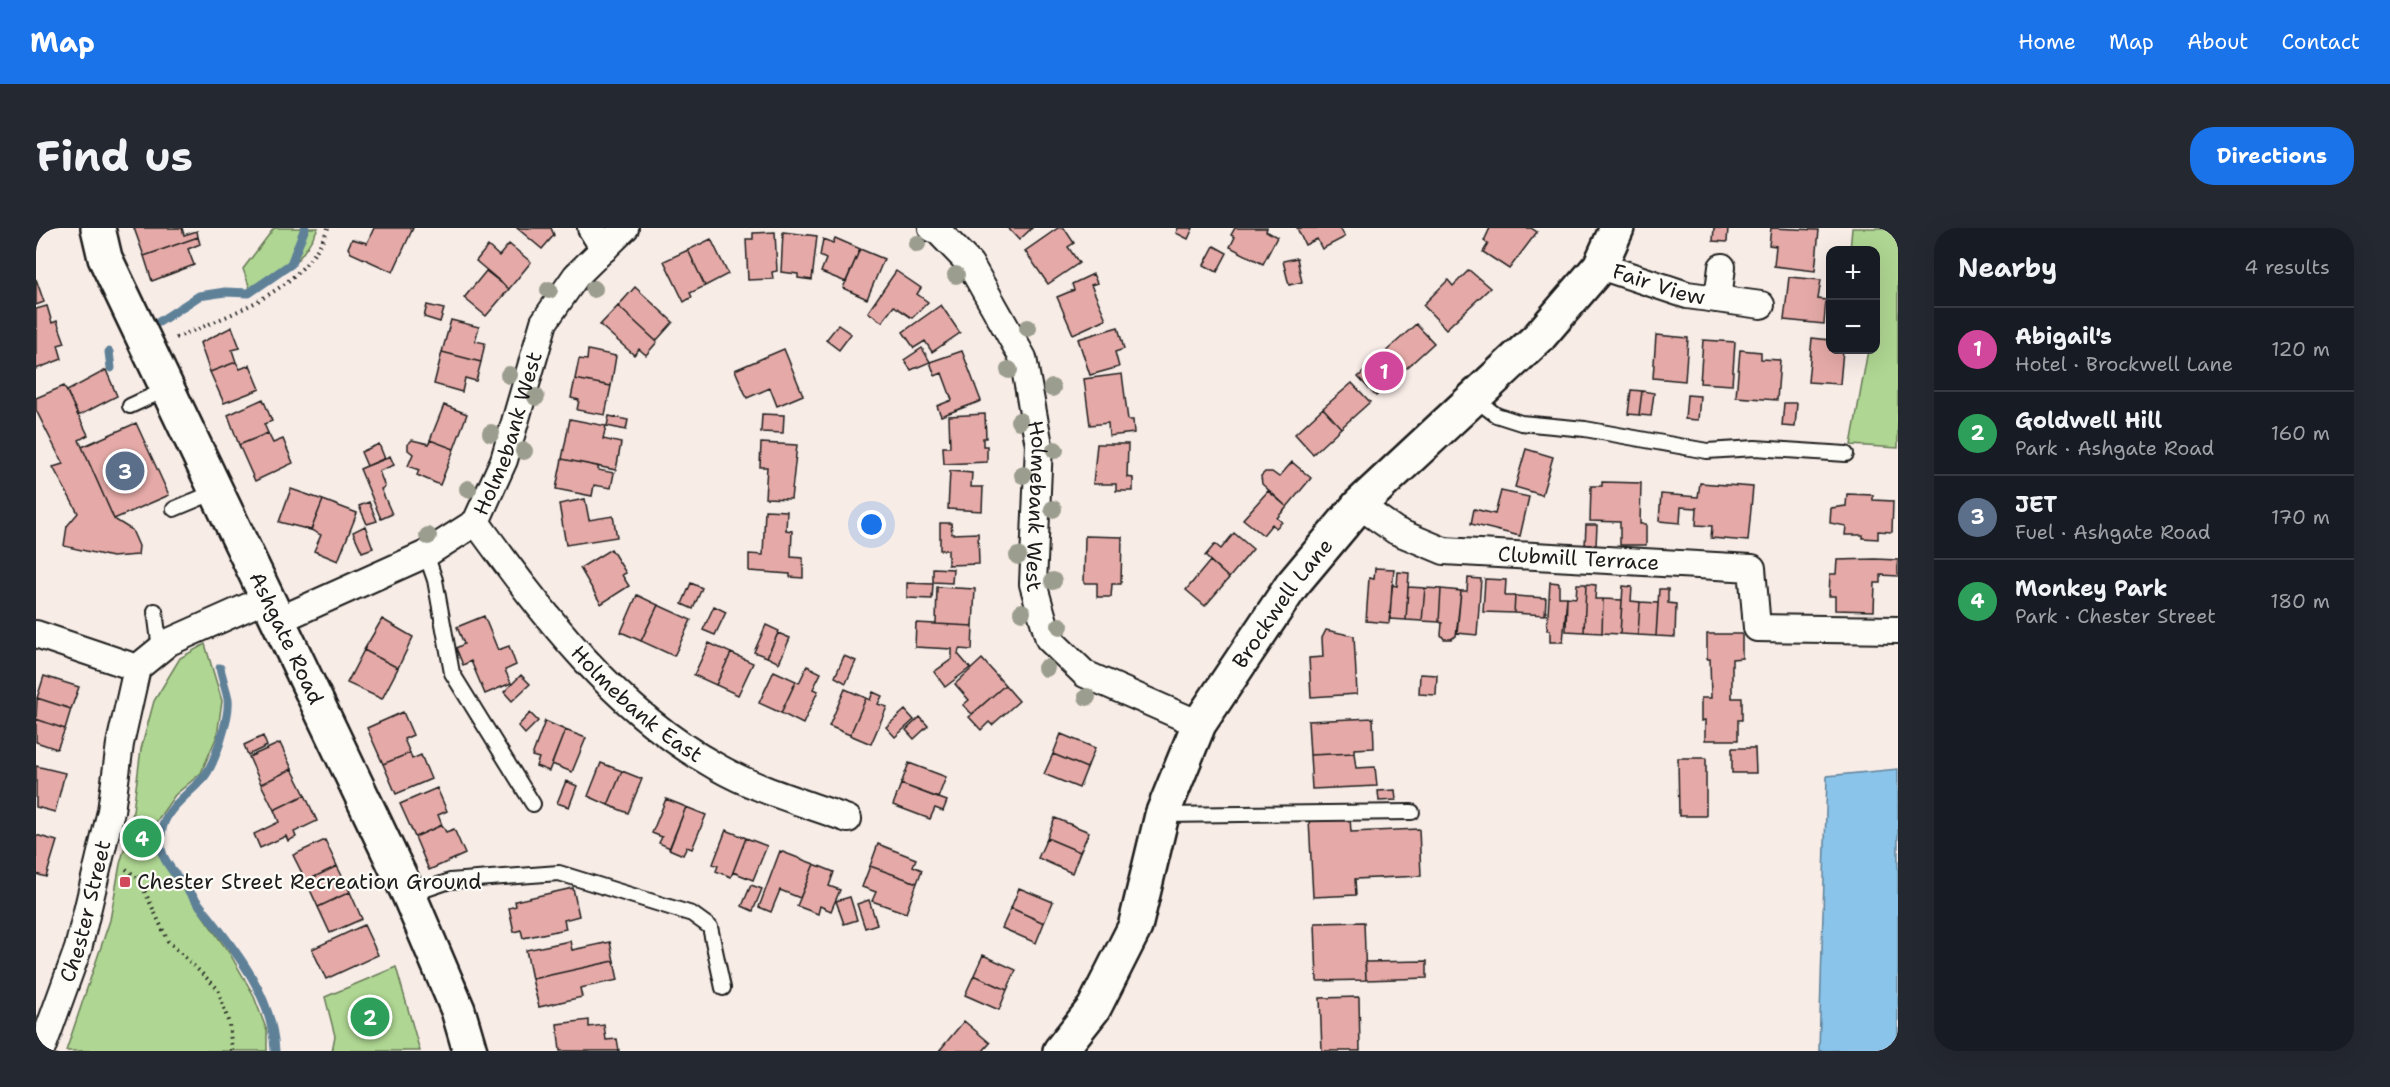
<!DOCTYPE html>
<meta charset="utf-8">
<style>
body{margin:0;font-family:"Shantell Sans",sans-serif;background:#242831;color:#f1f3f6}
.controls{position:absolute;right:18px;top:18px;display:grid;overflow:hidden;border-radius:12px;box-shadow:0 6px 24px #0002}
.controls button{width:54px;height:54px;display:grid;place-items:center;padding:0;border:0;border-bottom:2px solid #363941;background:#171b24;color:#f1f3f6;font:30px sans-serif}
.you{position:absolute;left:836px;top:297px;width:21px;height:21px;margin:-15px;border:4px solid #fff;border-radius:50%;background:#1a73e8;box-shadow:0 0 0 9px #1a73e833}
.badge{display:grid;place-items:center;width:39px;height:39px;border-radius:50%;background:#1a73e8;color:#fff;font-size:20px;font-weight:700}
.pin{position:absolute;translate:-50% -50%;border:3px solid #fff;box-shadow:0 2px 6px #0006}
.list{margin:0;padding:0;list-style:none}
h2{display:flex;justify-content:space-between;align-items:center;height:78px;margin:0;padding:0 24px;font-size:26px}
h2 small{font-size:20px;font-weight:400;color:#9ea1a6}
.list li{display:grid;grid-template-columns:39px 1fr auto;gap:18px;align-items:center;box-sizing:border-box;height:84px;padding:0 24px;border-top:2px solid #363941}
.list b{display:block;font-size:22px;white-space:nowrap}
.list p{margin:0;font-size:20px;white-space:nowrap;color:#9ea1a6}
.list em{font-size:20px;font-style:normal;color:#9ea1a6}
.map{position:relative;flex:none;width:1862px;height:823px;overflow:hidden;border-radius:24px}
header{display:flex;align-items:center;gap:36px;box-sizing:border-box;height:84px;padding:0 30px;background:#1a73e8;color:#fff}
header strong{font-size:28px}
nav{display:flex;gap:33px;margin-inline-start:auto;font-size:21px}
.intro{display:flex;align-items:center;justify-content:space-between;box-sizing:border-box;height:144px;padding:0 36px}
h1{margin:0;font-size:42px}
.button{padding:15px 27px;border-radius:24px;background:#1a73e8;color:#fff;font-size:21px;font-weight:700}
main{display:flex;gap:36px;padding:0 36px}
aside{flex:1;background:#171b24;border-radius:24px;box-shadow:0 6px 24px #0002}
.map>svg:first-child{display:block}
.green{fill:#afd692;stroke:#667957;stroke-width:1.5}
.water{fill:#8bc4ea;stroke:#5f8198;stroke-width:1.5}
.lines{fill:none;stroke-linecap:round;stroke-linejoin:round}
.stream{stroke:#5f8198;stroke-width:9}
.building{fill:#e5aaa7;stroke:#1c1c1c;stroke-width:1.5}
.lane-casing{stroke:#1c1c1c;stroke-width:18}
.street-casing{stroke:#1c1c1c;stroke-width:30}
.secondary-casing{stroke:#1c1c1c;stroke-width:38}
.path{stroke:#1c1c1c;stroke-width:4;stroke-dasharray:1.5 4.5;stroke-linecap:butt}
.lane{stroke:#fdfcf7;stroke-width:14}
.street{stroke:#fdfcf7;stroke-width:26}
.secondary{stroke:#fdfcf7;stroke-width:33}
.tree{fill:#9b9d8e}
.poi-dot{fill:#d1495b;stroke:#fdfcf7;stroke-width:2}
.labels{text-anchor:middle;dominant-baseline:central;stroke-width:4.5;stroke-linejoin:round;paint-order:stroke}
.street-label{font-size:21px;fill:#1c1c1c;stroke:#fdfcf7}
.poi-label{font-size:21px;fill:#1c1c1c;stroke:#fdfcf7;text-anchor:start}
</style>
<header>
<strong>Map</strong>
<nav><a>Home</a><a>Map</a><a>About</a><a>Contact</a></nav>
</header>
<div class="intro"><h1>Find us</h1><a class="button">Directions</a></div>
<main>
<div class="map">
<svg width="1862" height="823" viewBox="0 0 1862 823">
<rect width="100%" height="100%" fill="#f8ece7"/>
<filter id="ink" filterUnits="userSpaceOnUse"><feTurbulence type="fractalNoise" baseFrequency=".0167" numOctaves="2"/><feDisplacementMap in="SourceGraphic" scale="12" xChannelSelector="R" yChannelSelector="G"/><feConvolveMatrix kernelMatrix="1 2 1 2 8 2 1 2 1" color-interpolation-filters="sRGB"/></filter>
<g filter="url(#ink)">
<!-- green -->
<path class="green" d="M238,0h44c-18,36 -32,45 -66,66l-9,-25z
M1816,0h46v220l-47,-3 17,-95h8v-100h-26z
M169,416l17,57 -5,35 -16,37 -26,22 -19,27 1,29 73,103 23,40 14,37v20h-201l44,-131 10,-56 11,-38 10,-77 13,-48 26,-43z
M360,739l24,84h-88l3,-15 -10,-39z"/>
<!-- water -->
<path class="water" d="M1862,541v280l-79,2 8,-275z"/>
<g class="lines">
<!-- stream -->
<path class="stream" d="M123,94l40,-26 26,-4 24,1 42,-29 14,-36
M73,124l2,16
M184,440c2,10 6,21 8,31 2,18 -13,64 -24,78 -20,23 -47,34 -43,71 1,11 16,29 24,38 37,50 87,99 90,165"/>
</g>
<!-- building -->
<path class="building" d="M98,0h48l2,7 13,-4 1,6 -54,19z
M338,0h39l-20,44 -42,-19 -3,-5 4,-9 15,4z
M481,0h34l3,7 -12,14z
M972,0h24l-13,12z
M1022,0h6l10,15 -6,4 11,16 -31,21 -23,-33z
M1142,0h15l-5,11 -12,-6z
M1199,0h32l-1,3 11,6 -14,27 -33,-17 5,-10 -4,-2z
M1261,0h43l5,9 -23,12 -5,-10 -12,6z
M1454,0h41l6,4 -28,37 -26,-17 5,-8 -4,-3z
M1678,0h14l-1,14 -14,-1z
M1735,0l48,2 -4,41 -41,-5 2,-20 -7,-1z
M739,4l2,39 -5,1 1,7 -25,1 -2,-41h7v-6z
M747,4l34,4 -5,44 -14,-2v-4l-17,-2z
M162,9l2,7 -12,5 6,16 -42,16 -8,-25z
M799,10l25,11 -14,33 -25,-10 5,-13 -6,-3 3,-17 10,4z
M675,11l17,35 -23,12 -17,-36z
M473,16l22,18 -22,27 -33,-28 12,-15 11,10z
M1178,18l13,7 -10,19 -13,-7z
M824,21l24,10 -17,40 -24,-11z
M652,22l17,36 -15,7 2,4 -8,5 -20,-41z
M1261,30l5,24 -13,3 -6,-24z
M1433,42l21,18 -44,41 -23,-24 25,-25 5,6z
M450,43l23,18 -23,27 -22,-18z
M860,43l25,17 -4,6 11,8 -16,16 -18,-12 -12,16 -14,-10z
M1057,46l4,9 -6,2 15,34 -33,15 -16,-37 17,-7 -2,-6z
M1753,49l32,3 -3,19 8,1 -2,24 -40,-4z
M0,51l8,23 -8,3z
M599,59l38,35 -17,19 -38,-35z
M391,77l17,4 -4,13 -16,-5z
M905,77l19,28 -28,19 -7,-11 -11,7 -11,-16z
M11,78l5,17 5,-2 8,22 -7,2 4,14 -26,10v-60z
M582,78l39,36 -11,13 -7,-6 -5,6 -34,-30z
M415,92l28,7 -4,14 10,2 -4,19 -39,-10z
M1380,96l18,19 -58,53 -18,-19z
M802,97l13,9 -12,16 -13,-10z
M196,99l8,21 -8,2 4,12 -26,10 -10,-29z
M1082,99l6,22 -9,3 4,15 -29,8 -12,-36z
M1620,107l32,3 -3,43 -32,-3z
M1776,110l18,2v10h13l-3,34 -32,-2z
M1667,112l32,2 -3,43 -32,-2z
M886,120l8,14 -19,8 -7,-10z
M748,121l19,46 -26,11 -7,-18 -23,10 -12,-28z
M552,122l28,6 -5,30 -36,-7 4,-20 8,1z
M1704,122l21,2v7l19,1 -3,40 -41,-3z
M926,123l19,50 -40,15 -4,-10 15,-6 -10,-27 -7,3 -5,-14z
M406,124l39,10 -5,19 -11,-3 -3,14 -28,-8z
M200,134l4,7 10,-4 10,24 -36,14 -14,-31z
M70,142l11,26 -39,20 -11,-25z
M1086,146l6,46h5l1,13 -25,3 -1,-13 -18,2 -6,-46z
M539,151l36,7 -6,29 -28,-5 2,-10 -8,-2z
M1316,155l18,19 -29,26 -18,-20z
M28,158l24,49 -9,5 35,79 18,11 7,16 -1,9 -26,2 -48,-11 3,-20 11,-13 -25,-46 10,-3 -27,-54v-12z
M1595,162l11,1 -3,24 -11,-1z
M1606,163l12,2 -3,23 -12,-1z
M1651,167l13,1 -2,24 -13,-1z
M227,171l9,22 -8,3 4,9 -29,12 -11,-30z
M1748,175h13l-2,24 -13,-1z
M408,177l23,9 -13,35 -24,-9z
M1287,180l18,20 -28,26 -18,-20z
M726,186l22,1 -1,18 -22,-1z
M949,186l1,24h-3v8h4v16l-43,2 -1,-17h7l-1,-31z
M573,188l19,4 -2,10 -19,-4z
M534,191l36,7 -3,13 18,4 -5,27 -54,-11z
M100,195l33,72 -55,24 -32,-72z
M232,205l5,10 10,-4 10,24 -38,18 -16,-36z
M376,212l17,4 1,-4 24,9 -14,36 -23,-10 2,-5 -11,-4 5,-12 -5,-4v-6z
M725,215l36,2 -6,54 -26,-1 2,-31h-7z
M343,216l6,15 -18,7 -6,-14z
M1061,216h31l-1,33 6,1v13h-17v-7h-23z
M1490,221l27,8 -11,38 -27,-8z
M354,228l4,9 -15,6 6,16 -4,2 11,25 -11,5 -21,-50z
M526,231l36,7v4l16,3 -3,15 -17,-3 -2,11 -36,-7z
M1256,234l19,16 -24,29 -25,-23 -1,-8 4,-4h7l7,5z
M914,243l22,2 -1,14h12l-1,24 -34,-2z
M1566,254l39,1 -1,41h6v21h-26v-23l-30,-1 1,-35h11z
M1664,255l53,4 -5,54 -37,-3 1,-12 -16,-1 1,-17 -16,-1 -1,16 -21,-2 2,-27 37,3z
M255,261l32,11 -12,30 -32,-8z
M1232,263l19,16 -10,11 5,4 -6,6 -4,-4 -9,11 -20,-16z
M1465,263l28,6 -9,39 -49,-12 3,-15 21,5z
M1811,266l26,1v5l20,1 -1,31 -14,-1v8l-15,-1v-3h-18l1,-9 -16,-3 1,-15 15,-2z
M549,271l4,21 24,-4 4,21 -51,8 -7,-41z
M287,272l34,13 -19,48 -24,-10 7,-16 -10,-5z
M333,274l8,19 -10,3 -8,-18z
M729,282l22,1 -1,19 6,1 -1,26 12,1v20l-13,-1v-3l-41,-3v-17l14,1z
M904,295h11l1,11 26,-1 1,31 -31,1v-15h-8z
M1550,297h11l-1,21h-11z
M329,298l8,22 -11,4 -9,-20z
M1198,305l19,16 -24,29 -24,-22 10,-12 6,5z
M1049,308l37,1 -1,47h-9l-1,13h-14v-14h-13z
M575,321l15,24 -4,2 7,11 -28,18 -21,-36z
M1839,331l23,1v16l-17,-1v8h-6l-1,28 -39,-1v-14h-6l1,-22h6l1,-14z
M1174,333l19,17 -24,28 -19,-16z
M897,340l20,1 -1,14 -19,-1z
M1339,340l19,1 -5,54 -23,-2 3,-43 5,1z
M1362,344l11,1 -3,47 -16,-1 2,-34 5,1z
M1432,350l13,1 -4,56 -20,-2 4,-42h6z
M1449,351l21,1 -1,16h10l-1,17 -31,-1z
M1514,354l9,1v14h8l-4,45h-13v-12h-3z
M655,355l11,5 -9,21 -11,-5z
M871,355l26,1 -1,15 -25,-1z
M1541,356h9l-2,48 -18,-1 1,-34 9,1z
M1550,356l10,1 -1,14h8l-1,34 -18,-1z
M1587,358l9,1 -1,14 9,1 -2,33 -18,-1z
M901,359l38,2 -2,37 -37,-2z
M1372,359l17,1 -3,33 -16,-1z
M1389,360l16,1 -2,33 -17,-1z
M1405,361l20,2 -5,45 -5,3h-7l-3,-4 1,-12 -3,-1z
M1623,361h9v14l8,1 -1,33 -19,-1z
M601,367l21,10 -17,36 -20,-9z
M1479,368l31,2 -1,17 -31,-2z
M1567,371l19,1 -2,34 -18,-1z
M1604,374l18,1 -2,33 -18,-1z
M622,377l33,15 -17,36 -33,-15z
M678,378l12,6 -11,23 -12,-5z
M448,388l14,34 11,-4 7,19 -11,5 6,13 -26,11 -14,-33 -8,4 -7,-17 8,-4 -7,-17z
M346,391l31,18 -15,31 -34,-18z
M880,395l57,3 -1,24 -13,-1 -1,5 12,14 -25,19 -11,-15 18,-13v-10l-37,-2z
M730,397l13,6 -12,26 -13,-5z
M1290,402l28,6 3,58 -46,3 -2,-39 14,-1 -1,-19z
M742,405l12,5 -11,25 -12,-6z
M1671,406h35v24l-10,1v39h10v22h-4v20h-33v-20l-4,1v-23h10l-1,-39h-3z
M673,415l22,10 -15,32 -22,-10z
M328,422l34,18 -16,31 -35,-16z
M695,425l22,10 -15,32 -22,-10z
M808,428l12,5 -10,22 -11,-6z
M946,431l23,26 -33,29 -9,-9 6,-5 -14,-16z
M771,438l14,7 -8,16 5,2 -15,33 -22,-11 15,-32 3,2z
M738,443l22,10 -15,32 -22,-10z
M1384,446l17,1 -1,20 -17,-1z
M485,447l9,9 -18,17 -8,-9z
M8,448l35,11 -8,22 -34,-11z
M969,457l14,16 -27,24 -3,-3 -8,8 -12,-13z
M809,461l21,9 -16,37 -21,-9z
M837,464l9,4 -4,8 9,3 -16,37 -21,-9 16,-37 4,2z
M1,470l34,11 -6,20 -29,-10z
M869,482l9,10 -19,17 -9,-10z
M367,484l10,23 -9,4 6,14 -27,11 -16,-36z
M494,485l8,8 -13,13 -7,-8z
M884,489l8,9 -14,13 -8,-9z
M1337,490l1,30 -20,1v4l-44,2 -2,-34z
M0,491l29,10 -8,20 -21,-7z
M509,493l20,9 -16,41 -13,-5 3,-8 -7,-2z
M529,502l21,8 -14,34 -20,-8z
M1025,506l34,14 -8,20 -34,-14z
M227,508l4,10 -19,9 -4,-10z
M244,515l12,26 -31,15 -12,-27z
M1696,520h23l1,25h-24z
M374,525l2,6 9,-4 10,24 -35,15 -13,-30z
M1318,525l2,15 19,-1 2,19 -65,3 -2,-34z
M1017,526l34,14 -8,20 -35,-14z
M1642,530h28v58h-27z
M565,535l21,8 -14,34 -20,-9z
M873,535l37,14 -8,21 -37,-14z
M0,538l29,7 -10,39 -19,-5z
M256,541l13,26 -31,15 -13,-26z
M586,543l20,8 -14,34 -20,-8z
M530,553l11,5 -8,21 -12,-4z
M865,556l46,17 -4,10 -8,-3 -5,11 -37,-14z
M401,560l10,23 -9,4 4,10 -27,12 -15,-33z
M1359,562l1,10 -17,1 -1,-10z
M269,567l12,26 -23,11 2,5 -8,4 -2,-5 -26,12 -6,-14 25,-12 -5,-12z
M630,571l20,8 -16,41 -11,-5 3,-6 -10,-4z
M650,579l20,8 -14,34 -5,-2 -4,8 -14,-6z
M1019,590l34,14 -9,20 -33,-14z
M1314,590l1,14 68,-3 2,47 -66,3 1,16 -43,2 -4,-77z
M406,597l4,7 8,-3 11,25 -36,16 -14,-33z
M690,602l20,8 -15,39 -15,-6 2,-5 -5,-2z
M0,607l21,6 -11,36 -10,-3z
M710,610l21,8 -14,34 -20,-8z
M1011,610l33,14 -8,21 -34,-15z
M289,612l12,26 -31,15 -13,-26z
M842,616l38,15 -3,7 9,4 -5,13 -47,-17z
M744,623l34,13 -14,34 -20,-8 -9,22 -12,-5z
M778,636l20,8 -5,14 11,4 -9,21 -11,-5 -2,8 -21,-8z
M301,638l13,26 -32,15 -12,-26z
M834,638l47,17 -11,30 -34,-12 4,-9 -14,-5z
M715,657l11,4 -9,22 -11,-5z
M537,660l6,28 -15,4 2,9 -43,9 -2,-8 -7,2 -5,-24 7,-2 -1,-5z
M983,660l34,14 -9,21 -33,-15z
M314,664l12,27 -32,14 -12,-26z
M814,669l7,23 -13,4 -8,-23z
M833,672l8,24 -12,4 -8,-24z
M975,680l33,15 -8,20 -34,-15z
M1328,694l2,58 -49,1 -2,-58z
M328,697l14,30 -52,24 -14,-30z
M534,713l2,9 38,-8 4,19 -82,18 -6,-29z
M947,727l33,15 -9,20 -33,-15z
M578,733l4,19 -38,8 2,9 -43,10 -7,-28z
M1391,733v17l-61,2 -1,-18z
M938,747l33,15 -8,20 -34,-15z
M1323,769l1,54h-38l-2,-53z
M553,792v7l15,-2 2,15 11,-1 2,12h-59l-3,-27z
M928,793l26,22 -7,8h-44z"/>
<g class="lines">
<!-- lane casing -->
<g class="lane-casing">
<path id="lane" d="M1439,171l21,16 25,8 64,6 122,22 48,-3 91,6
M94,178l37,-17
M138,281l43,-18
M390,326l9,26 17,93 81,131
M119,383l5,38
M1128,587l248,-3
M373,667l41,-14 109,-8 133,41 18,13 13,61"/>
</g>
<!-- street casing -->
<g class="street-casing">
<g id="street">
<path d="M555,0l13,21"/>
<path id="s1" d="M896,0l6,3 32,33 53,94 16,87 -6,139 16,55 36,35 114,50"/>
<path id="s2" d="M1564,38l87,29 74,10"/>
<path d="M1682,71l4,-32"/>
<path id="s3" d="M1323,277l37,26 48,20 308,17 5,60 141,2"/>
<path id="s4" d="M440,294c67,92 139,189 241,245 40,23 88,36 131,52"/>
<path id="s5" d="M243,392l147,-66 50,-32 28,-62 40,-138 32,-46 49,-48"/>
<path d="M0,406l101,34"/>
<path id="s6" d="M5,823l37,-102 33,-138 9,-67 17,-76 32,-26 99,-44"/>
</g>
</g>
<!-- secondary casing -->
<g class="secondary-casing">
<g id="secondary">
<path id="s7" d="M62,0l7,30 304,637 49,115 12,41"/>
<path id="s8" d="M1024,823l34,-43 41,-81 27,-112 37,-91 93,-139 67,-80 180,-168 61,-71 17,-38"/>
</g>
</g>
<!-- path -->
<path class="path" d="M140,110c57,-25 128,-47 152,-110
M90,641l13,10 29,62 50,48 11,35 3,27"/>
<!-- lane -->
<use href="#lane" class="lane"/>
<!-- street -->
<use href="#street" class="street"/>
<!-- secondary -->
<use href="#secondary" class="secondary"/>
</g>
<!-- trees -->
<g class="tree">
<circle cx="881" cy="16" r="9"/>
<circle cx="920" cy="47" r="9"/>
<circle cx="558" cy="61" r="9"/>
<circle cx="513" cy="62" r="9"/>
<circle cx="992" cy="100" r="9"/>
<circle cx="973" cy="142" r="9"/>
<circle cx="473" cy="147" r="9"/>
<circle cx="1016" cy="160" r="9"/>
<circle cx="500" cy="169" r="9"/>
<circle cx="983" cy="193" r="9"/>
<circle cx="455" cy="205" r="9"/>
<circle cx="1019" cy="222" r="9"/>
<circle cx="488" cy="223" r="9"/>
<circle cx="987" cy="247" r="9"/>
<circle cx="432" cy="261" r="9"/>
<circle cx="1017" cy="281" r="9"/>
<circle cx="392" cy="308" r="9"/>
<circle cx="982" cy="328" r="9"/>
<circle cx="1017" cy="353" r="9"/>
<circle cx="986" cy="384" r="9"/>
<circle cx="1024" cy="398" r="9"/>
<circle cx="1010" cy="440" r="9"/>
<circle cx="1051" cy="469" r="9"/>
</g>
</g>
<!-- markers -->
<rect class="poi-dot" x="83" y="648" width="12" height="12" rx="3"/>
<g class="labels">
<!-- street labels -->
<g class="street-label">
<text stroke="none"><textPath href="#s2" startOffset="62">Fair View</textPath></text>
<text stroke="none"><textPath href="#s5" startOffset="315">Holmebank West</textPath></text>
<text stroke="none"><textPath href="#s1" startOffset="310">Holmebank West</textPath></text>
<text stroke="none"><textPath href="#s3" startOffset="232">Clubmill Terrace</textPath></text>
<text stroke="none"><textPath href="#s8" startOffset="506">Brockwell Lane</textPath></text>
<text stroke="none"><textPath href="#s7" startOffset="452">Ashgate Road</textPath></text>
<text stroke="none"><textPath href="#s4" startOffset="244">Holmebank East</textPath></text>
<text stroke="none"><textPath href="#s6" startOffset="147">Chester Street</textPath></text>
</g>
<!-- poi labels -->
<g class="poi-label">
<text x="101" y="654">Chester Street Recreation Ground</text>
</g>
</g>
</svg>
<div class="controls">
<button>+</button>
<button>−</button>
</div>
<div class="you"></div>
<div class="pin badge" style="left:1348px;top:143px;background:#d1479c">1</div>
<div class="pin badge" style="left:334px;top:789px;background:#2e9e5b">2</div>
<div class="pin badge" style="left:89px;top:243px;background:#5c6f8a">3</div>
<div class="pin badge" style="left:106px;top:610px;background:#2e9e5b">4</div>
</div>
<aside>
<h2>Nearby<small>4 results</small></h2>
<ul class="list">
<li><span class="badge" style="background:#d1479c">1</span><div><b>Abigail's</b><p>Hotel · Brockwell Lane</p></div><em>120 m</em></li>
<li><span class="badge" style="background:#2e9e5b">2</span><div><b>Goldwell Hill</b><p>Park · Ashgate Road</p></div><em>160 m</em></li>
<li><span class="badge" style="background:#5c6f8a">3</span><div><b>JET</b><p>Fuel · Ashgate Road</p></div><em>170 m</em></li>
<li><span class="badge" style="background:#2e9e5b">4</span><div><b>Monkey Park</b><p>Park · Chester Street</p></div><em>180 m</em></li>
</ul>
</aside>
</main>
